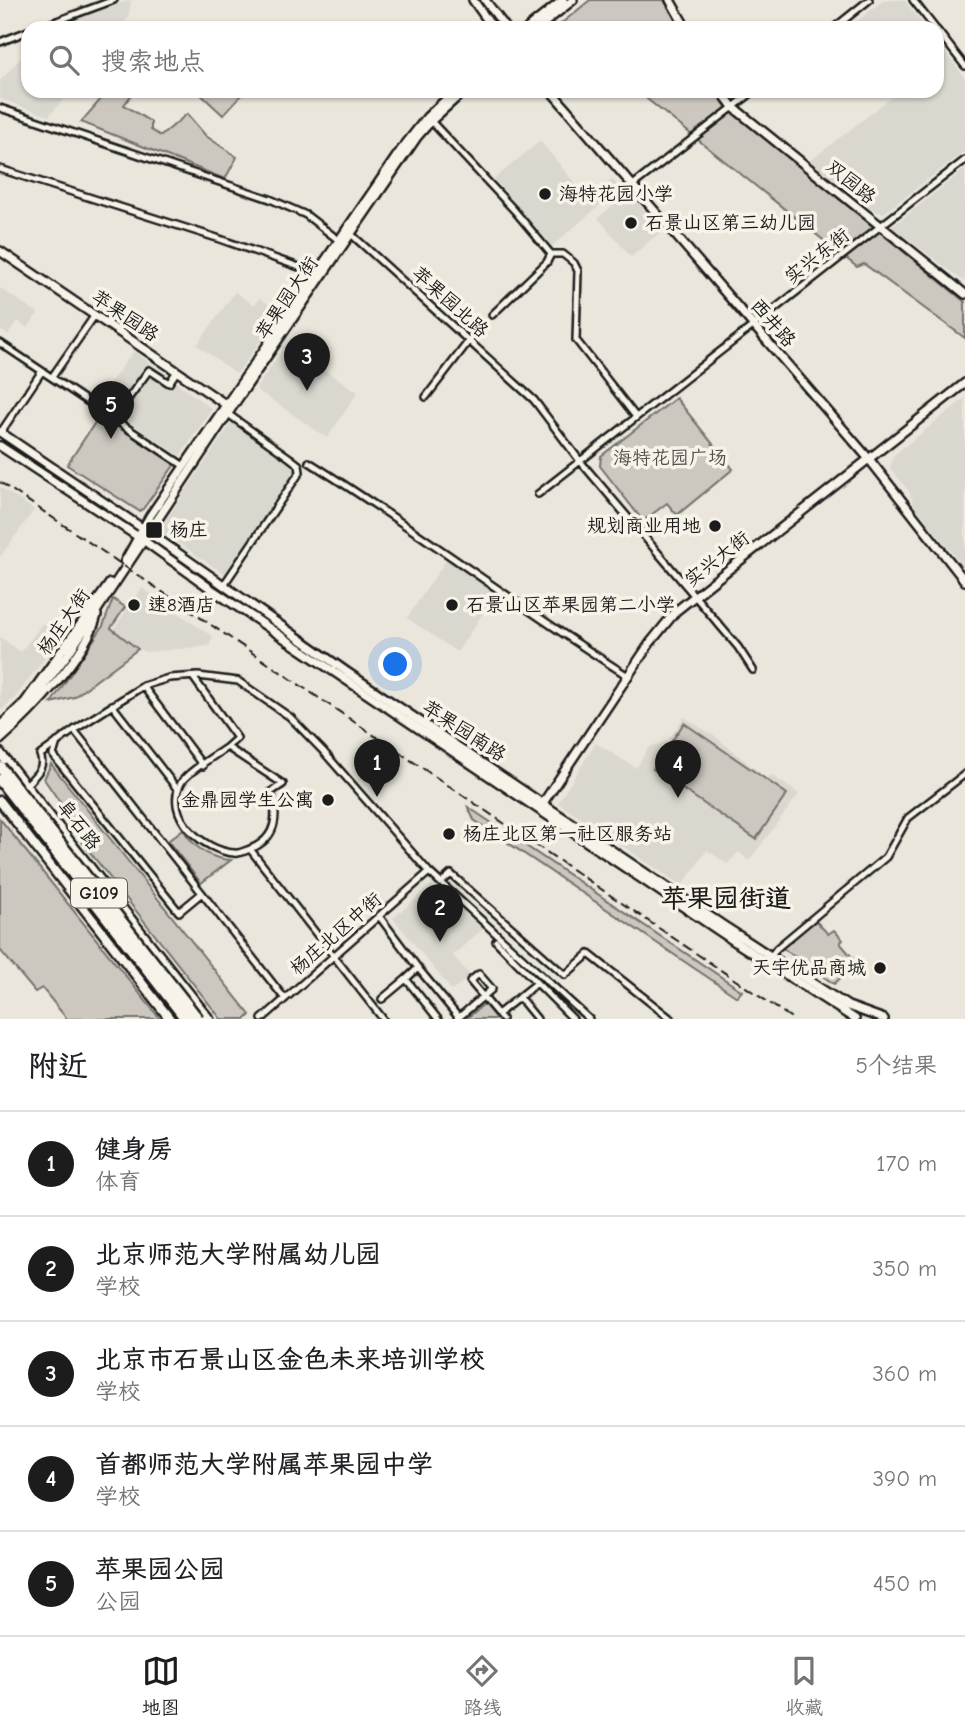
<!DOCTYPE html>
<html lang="zh">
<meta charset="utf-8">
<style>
body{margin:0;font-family:"Comic Neue","LXGW WenKai TC",sans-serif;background:#f6f6f6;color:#202124}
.you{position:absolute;left:396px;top:665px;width:24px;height:24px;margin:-18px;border:5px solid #fff;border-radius:50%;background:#1a73e8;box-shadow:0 0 0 10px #1a73e833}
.badge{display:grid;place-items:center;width:46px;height:46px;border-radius:50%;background:#1c1c1c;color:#fff;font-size:23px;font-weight:700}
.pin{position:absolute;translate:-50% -58px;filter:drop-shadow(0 2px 4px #0008)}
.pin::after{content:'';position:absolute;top:37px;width:24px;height:21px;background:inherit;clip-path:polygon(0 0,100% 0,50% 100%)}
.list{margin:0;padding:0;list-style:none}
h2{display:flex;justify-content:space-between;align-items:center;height:91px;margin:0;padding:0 28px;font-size:30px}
h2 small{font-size:23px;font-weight:400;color:#757577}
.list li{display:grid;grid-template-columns:46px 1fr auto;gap:21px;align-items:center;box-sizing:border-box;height:105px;padding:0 28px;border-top:2px solid #e0e0e0}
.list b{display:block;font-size:26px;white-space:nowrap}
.list p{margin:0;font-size:23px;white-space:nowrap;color:#757577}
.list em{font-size:23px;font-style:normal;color:#757577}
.icon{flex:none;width:38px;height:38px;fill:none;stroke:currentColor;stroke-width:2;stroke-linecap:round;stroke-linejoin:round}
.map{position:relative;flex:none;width:965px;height:1019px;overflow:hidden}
.search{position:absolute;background:#fff;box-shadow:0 2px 5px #0004;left:21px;right:21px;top:21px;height:77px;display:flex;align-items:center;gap:18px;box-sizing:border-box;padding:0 24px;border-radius:21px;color:#757577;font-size:26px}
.sheet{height:616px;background:#fff}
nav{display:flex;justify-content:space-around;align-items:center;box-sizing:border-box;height:98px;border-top:2px solid #e0e0e0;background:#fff;font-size:19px;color:#757577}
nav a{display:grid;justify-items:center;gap:4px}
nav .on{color:#1c1c1c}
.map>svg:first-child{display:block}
.built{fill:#dad7ce}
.green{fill:#ccc8c0;stroke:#74726e;stroke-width:2}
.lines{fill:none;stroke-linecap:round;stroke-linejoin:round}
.street-casing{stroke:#1c1c1c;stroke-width:10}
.secondary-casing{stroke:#1c1c1c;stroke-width:12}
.primary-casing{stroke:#1c1c1c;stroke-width:13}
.street{stroke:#f7f3e8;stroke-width:5}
.secondary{stroke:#f7f3e8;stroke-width:7}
.primary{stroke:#f7f3e8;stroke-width:8}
.rail{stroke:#1c1c1c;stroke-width:2;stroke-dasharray:10 5;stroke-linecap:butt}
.highway-bridge-casing{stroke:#1c1c1c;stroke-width:15;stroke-linecap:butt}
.highway-bridge{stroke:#f7f3e8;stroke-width:10}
.poi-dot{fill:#1c1c1c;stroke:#f7f3e8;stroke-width:2.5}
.labels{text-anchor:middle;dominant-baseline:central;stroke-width:7;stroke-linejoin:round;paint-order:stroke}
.shield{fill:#f7f3e8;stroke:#5e5c59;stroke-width:2}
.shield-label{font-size:18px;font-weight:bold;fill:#1c1c1c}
.street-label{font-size:19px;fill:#1c1c1c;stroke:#f7f3e8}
.poi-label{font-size:19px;fill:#1c1c1c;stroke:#f7f3e8;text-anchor:start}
.park-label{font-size:19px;fill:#51504d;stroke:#f7f3e8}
.district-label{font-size:26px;font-weight:bold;fill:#1c1c1c;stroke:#f7f3e8}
</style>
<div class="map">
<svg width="965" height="1019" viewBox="0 0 965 1019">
<rect width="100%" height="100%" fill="#eae6dc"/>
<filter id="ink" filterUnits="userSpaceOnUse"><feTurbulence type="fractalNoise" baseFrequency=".0143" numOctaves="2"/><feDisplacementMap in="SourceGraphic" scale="14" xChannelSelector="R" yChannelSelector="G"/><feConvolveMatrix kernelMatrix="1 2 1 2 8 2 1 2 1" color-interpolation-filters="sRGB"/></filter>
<g filter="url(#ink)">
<!-- built -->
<path class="built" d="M131,0l-3,18 -8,10h-72l2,-3z
M884,0h20l22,28h-78z
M937,42l28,36v73l-81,62 -9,-2 -65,-50 83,-65 -3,-5h47z
M28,50v41h42l-21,25 -49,-17v-18z
M540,141l48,58 24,-20 8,9 -68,58 -58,-67z
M965,169v113l-73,-55z
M632,190l32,39 -33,28 -33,-39z
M0,288l38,25 -10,15 -11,-7 -9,14 -8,-5z
M235,292l19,13 6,-7 20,15 -43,61 -40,-29z
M286,344l72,48 -31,46 -71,-49z
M134,351l78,58 -32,47 -83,-56z
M965,398v171l-51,-64 -5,-14 -19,-23 3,-12z
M232,422l64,44 2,4 -72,105 -67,-45z
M0,487l34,23 -34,47z
M447,559l50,34 -40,59 -50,-34z
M142,588l71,49 -4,9 -64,6 -31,-23z
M42,624l19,12 -47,63 -14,12v-74l21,15z
M684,717l32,20 50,41 5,-3 28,19 -50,67 -10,-9 -12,12 -20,-14 -25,36 -124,-83 38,-60 40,25 13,-21 19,-6z
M432,885l51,44 -30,26 17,21 -18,15 -59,-73z"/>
<!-- green -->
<path class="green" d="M590,0h74l16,28 -123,-1z
M108,91h26l-10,14 27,17v8l10,6 26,-22 19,22 31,21 -12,22 -144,-57z
M197,91h48l-22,24z
M637,91h79l9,14 240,197v36l-101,-74 -7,3z
M676,398l57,71 -56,46 -10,-12 -24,18 -43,-55 1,-10z
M100,415l75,49 -32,45 -4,2 -72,-46z
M113,599l12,8 -14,21 27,21 -64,48 -23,6 52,-77z
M684,723l103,71 -31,45 -103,-70z
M51,764l199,251 -4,4h-25l-139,-177 3,-3 -41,-60z
M468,807l274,184 -5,6 -263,-177z
M0,819l5,6 155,194h-93l-25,-31 -7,4 -35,-42z
M183,829c10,18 27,30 48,31l-30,23 -33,-42z
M815,920l13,14 6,-4 9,10 -3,3 17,20 -23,21 -53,-37z
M484,1004l12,15h-30z"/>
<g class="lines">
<!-- street casing -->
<g class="street-casing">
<path id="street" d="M913,0l22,28
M38,28l76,-28
M834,28l35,-28
M937,30l28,36
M0,42l28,-11
M0,108l270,91 36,16 35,27
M429,119l85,91 37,44h12l11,9 4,8 -2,69 60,77
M0,169l217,69 85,30 17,8
M633,185l121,-94
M351,234l183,166 46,61 158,186 15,23
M492,315l55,-53 4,-8
M0,343l184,123
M52,377l43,-62
M426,397l55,-72
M114,418l35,-48 20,13 8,-12
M1,432l41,-61
M309,462c109,68 211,146 319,214
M538,494l427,-334
M223,586l77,-114 -1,-7 -9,-7 -62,-44
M193,677l44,61 -10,9
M143,686l60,80
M112,705l66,85
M74,730l69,-44 26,-8 29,-2 40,5 52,36 33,34 106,121 160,147
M57,742l-4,13 126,157 23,-19
M227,747l56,37 -12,8c8,25 5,47 -21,57 -5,2 -11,5 -16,4 -30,-2 -71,-37 -53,-70 6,-11 35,-28 46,-36z
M26,785c9,-10 20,-17 14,-30l34,-25 211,269
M250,849l133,170
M441,883l10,-9 114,101 24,-21 82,65
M379,916l39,52 -12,11
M496,941l41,42 -39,31
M771,956l6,-8 109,-91 22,-39 57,-44
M418,968l41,50
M537,983l36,36
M519,997l18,22
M382,999l24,-20 32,40
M262,1019l167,-147
M457,1019l35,-30 -13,-15 -9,7 32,38"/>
</g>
<!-- secondary casing -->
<g class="secondary-casing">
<path id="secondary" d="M473,0l20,28
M485,0l21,28
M670,0l16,28
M528,28l35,-28
M538,28l35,-28
M551,91l318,368 96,122
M721,91l12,16 232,187
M0,251l228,155
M0,432l148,100 199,140 377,254 124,80 36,13
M0,446l143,94 71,51 526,354 115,74
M125,561l25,-45 251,-366 26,-33 28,-26
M0,726l25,-24 85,-119
M0,732l27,-24 41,-54 169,-254 180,-263 14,-16 33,-30
M0,740c30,-26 88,-87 97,-125
M541,806l109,-163 26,-32 289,-228"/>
</g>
<!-- primary casing -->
<g class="primary-casing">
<path id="primary" d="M0,753l209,266
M0,801l170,218"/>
</g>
<!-- street -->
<use href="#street" class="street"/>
<!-- secondary -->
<use href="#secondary" class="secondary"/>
<!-- primary -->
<use href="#primary" class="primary"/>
<!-- rail -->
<path class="rail" d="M0,482l793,537"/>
<!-- highway-bridge casing -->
<g class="highway-bridge-casing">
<path id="highway-bridge" d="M0,767l198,252
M0,780l186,239"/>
</g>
<!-- highway-bridge -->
<use href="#highway-bridge" class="highway-bridge"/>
</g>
</g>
<!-- markers -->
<g class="poi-dot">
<circle cx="545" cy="194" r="7"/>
<circle cx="631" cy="223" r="7"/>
<circle cx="715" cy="526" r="7"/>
<rect x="145" y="521" width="18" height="18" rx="3.5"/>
<circle cx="134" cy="605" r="7"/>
<circle cx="452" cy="605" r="7"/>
<circle cx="328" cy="800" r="7"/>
<circle cx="449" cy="834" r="7"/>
<circle cx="880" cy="968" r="7"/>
</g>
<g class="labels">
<!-- shield labels -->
<rect class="shield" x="71" y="878.5" width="56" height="29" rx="5"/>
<g class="shield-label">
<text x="99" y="893">G109</text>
</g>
<!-- street labels -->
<g class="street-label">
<text transform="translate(851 182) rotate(39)">双园路</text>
<text transform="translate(817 256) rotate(-38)">实兴东街</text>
<text transform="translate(287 298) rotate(-56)">苹果园大街</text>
<text transform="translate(450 302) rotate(42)">苹果园北路</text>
<text transform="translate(125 316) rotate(34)">苹果园路</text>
<text transform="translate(773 323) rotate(49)">西井路</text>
<text transform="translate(717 559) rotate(-38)">实兴大街</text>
<text transform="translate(64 622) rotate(-55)">杨庄大街</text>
<text transform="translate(464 731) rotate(33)">苹果园南路</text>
<text transform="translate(79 825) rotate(52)">阜石路</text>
<text transform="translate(336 934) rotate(-41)">杨庄北区中街</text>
</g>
<!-- poi labels -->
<g class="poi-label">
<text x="559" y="194">海特花园小学</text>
<text x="645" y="223">石景山区第三幼儿园</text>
<text x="701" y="526" text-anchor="end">规划商业用地</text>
<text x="170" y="530">杨庄</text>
<text x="148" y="605">速8酒店</text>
<text x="466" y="605">石景山区苹果园第二小学</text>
<text x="314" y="800" text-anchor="end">金鼎园学生公寓</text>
<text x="463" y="834">杨庄北区第一社区服务站</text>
<text x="866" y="968" text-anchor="end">天宇优品商城</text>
</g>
<!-- park labels -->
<g class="park-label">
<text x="670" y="458">海特花园广场</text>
</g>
<!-- district labels -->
<g class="district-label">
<text x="726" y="899">苹果园街道</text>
</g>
</g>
</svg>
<div class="you"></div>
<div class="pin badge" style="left:377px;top:797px">1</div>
<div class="pin badge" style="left:440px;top:942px">2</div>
<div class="pin badge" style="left:307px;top:391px">3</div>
<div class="pin badge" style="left:678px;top:798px">4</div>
<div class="pin badge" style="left:111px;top:439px">5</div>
<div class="search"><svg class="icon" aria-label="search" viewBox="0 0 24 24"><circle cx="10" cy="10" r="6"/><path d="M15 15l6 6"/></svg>搜索地点</div>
</div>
<section class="sheet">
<h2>附近<small>5个结果</small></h2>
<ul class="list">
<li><span class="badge">1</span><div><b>健身房</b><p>体育</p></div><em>170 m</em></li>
<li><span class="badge">2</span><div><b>北京师范大学附属幼儿园</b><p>学校</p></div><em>350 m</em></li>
<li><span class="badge">3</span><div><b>北京市石景山区金色未来培训学校</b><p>学校</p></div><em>360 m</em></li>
<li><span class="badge">4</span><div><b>首都师范大学附属苹果园中学</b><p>学校</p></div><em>390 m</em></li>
<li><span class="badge">5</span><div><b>苹果园公园</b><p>公园</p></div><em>450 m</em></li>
</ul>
</section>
<nav>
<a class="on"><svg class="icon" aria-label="map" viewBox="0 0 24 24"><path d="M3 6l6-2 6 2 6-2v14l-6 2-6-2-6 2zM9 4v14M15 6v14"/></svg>地图</a>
<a><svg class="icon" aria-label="directions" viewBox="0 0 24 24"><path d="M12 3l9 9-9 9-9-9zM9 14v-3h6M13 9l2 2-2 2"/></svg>路线</a>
<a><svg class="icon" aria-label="saved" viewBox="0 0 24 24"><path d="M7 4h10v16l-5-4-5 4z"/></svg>收藏</a>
</nav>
